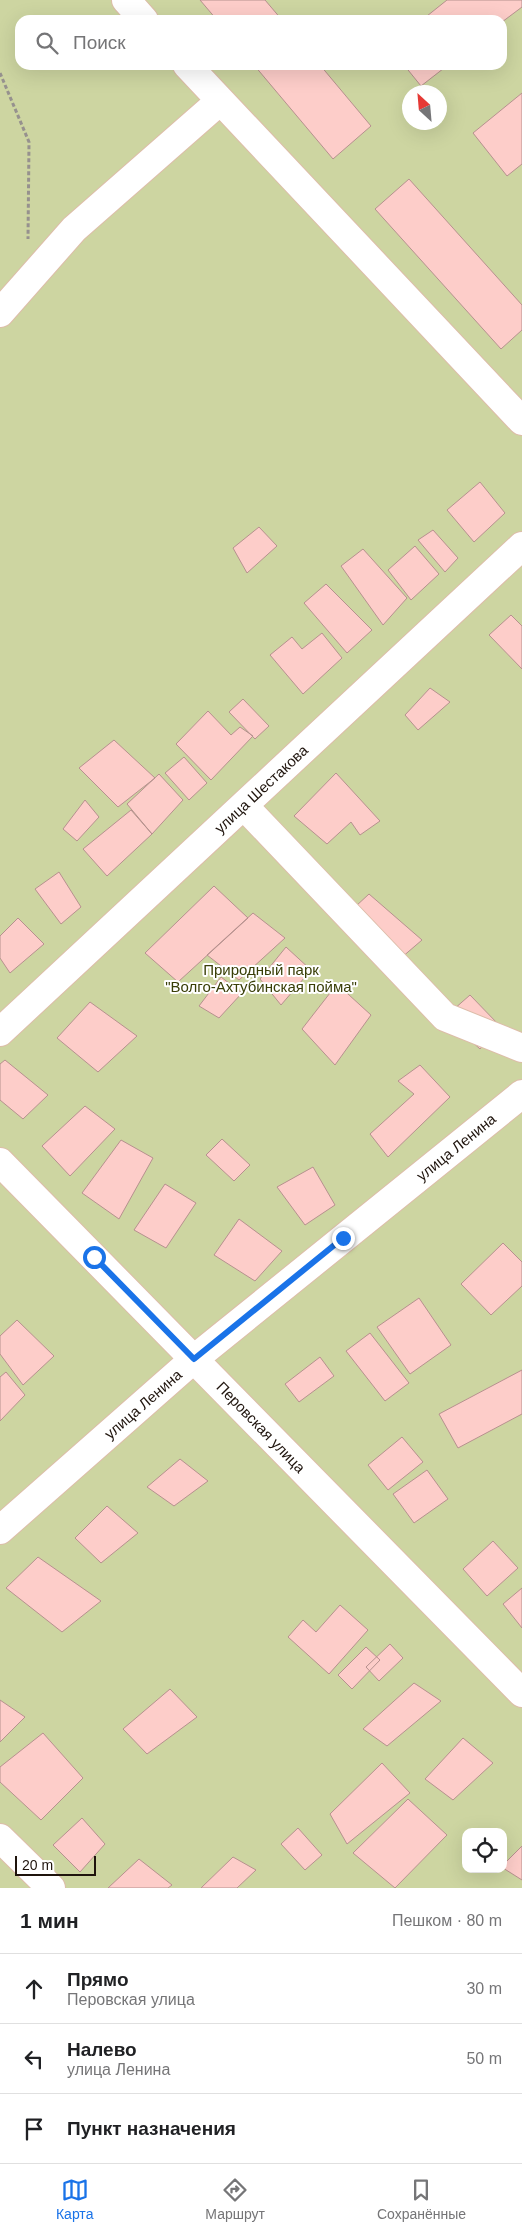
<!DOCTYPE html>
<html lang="ru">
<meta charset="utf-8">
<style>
body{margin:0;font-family:Helvetica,sans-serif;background:#f6f6f6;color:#202124}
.controls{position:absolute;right:15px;bottom:15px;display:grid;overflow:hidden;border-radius:10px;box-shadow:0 5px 20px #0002}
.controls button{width:45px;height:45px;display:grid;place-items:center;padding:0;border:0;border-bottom:1px solid #e0e0e0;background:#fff;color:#202124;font:25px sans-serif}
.compass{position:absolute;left:402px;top:85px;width:45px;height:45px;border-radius:50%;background:#fff;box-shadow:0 5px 20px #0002;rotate:334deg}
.scale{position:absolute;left:15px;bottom:12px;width:81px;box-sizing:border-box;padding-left:5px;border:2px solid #1f140d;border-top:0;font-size:14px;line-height:18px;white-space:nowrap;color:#1f140d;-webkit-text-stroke:4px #fff;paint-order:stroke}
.stop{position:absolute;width:15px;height:15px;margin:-11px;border:4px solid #1a73e8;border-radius:50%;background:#fff}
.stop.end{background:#1a73e8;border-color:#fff;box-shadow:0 1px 5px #0008}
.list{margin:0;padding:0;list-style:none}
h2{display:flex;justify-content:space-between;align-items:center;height:65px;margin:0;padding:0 20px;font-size:21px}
h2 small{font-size:16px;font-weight:400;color:#757577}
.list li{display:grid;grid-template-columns:32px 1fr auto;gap:15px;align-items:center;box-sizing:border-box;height:70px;padding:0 20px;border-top:1px solid #e0e0e0}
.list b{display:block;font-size:19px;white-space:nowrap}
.list p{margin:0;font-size:16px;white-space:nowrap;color:#757577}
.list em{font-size:16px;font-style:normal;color:#757577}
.icon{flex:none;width:28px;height:28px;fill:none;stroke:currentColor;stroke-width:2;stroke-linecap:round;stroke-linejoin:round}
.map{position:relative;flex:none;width:522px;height:1888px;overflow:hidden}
.search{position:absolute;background:#fff;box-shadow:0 5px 20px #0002;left:15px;right:15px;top:15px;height:55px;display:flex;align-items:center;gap:12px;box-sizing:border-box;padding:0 18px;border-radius:15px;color:#757577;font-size:19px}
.sheet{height:275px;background:#fff}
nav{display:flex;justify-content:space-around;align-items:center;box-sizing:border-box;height:70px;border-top:1px solid #e0e0e0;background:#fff;font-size:14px;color:#757577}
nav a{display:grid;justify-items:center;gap:2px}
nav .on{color:#1a73e8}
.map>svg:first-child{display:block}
.green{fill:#cdd5a1;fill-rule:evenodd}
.building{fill:#fdcdc9;stroke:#b6918e}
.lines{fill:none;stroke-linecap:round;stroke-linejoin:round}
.street-casing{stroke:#ddbda9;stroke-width:30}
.secondary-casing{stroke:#ddbda9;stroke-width:30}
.path{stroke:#96918e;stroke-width:3;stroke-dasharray:4 2.5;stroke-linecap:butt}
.street{stroke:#fff;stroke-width:28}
.secondary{stroke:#fff;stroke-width:28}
.route{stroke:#1a73e8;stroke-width:6}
.labels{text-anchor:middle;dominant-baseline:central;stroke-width:4;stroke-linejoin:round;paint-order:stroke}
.street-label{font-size:15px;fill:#1f140d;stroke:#fff}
.park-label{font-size:15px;fill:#393e07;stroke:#fff}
</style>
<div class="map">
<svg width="522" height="1888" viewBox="0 0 522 1888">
<rect width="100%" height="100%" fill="#fbfbfb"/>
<!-- green -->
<path class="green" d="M0,0h522v1888h-522zM20,20h482v45h-482zM410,92h30v30h-30zM466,1832h37v37h-37z"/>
<!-- building -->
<path class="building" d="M200,0h65l17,20h-65z
M447,0h75v7l-20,15v-2h-80z
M254,65h66l51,61 -38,33z
M404,65h44l-27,21z
M522,93v71l-15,12 -34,-43z
M409,179l113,126v25l-21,19 -126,-140z
M480,482l25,31 -31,29 -27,-32z
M259,527l18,19 -30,27 -14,-25z
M433,530l25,28 -13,14 -27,-32z
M415,546l24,28 -28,26 -23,-30z
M363,549l44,49 -24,27 -42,-59z
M326,584l46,46 -25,23 -43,-50z
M511,615l11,11v43l-33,-34z
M322,633l20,25 -39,36 -33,-39 22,-18 10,12z
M430,688l20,14 -32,28 -13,-15z
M243,699l26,27 -14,13 -26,-27z
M208,711l23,24 9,-8 13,9 -42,44 -35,-36z
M114,740l41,38 -37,29 -39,-39z
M184,757l23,26 -18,17 -24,-27z
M336,773l44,48 -20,14 -9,-13 -24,22 -33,-28z
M159,774l24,26 -31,34 -25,-30z
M85,800l14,17 -22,24 -14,-12z
M131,810l21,24 -45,42 -24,-27z
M59,872l22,35 -20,17 -26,-35z
M214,886l34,32 -70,64 -33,-29z
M369,894l53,46 -28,24 -52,-45z
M253,913l32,25 -46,42 -32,-25z
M18,918l26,26 -34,29 -10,-15v-22z
M286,947l25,23 -30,35 -21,-26z
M221,977l21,16 -23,25 -20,-12z
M337,984l34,31 -36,50 -33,-36z
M470,995l29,30 -19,24 -35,-32z
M90,1002l47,34 -39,36 -41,-34z
M5,1060l43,35 -25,24 -23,-19v-36z
M420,1065l30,32 -62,60 -18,-23 44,-40 -16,-13z
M85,1106l30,23 -45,47 -28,-30z
M222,1139l28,26 -16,16 -28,-26z
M121,1140l32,18 -34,61 -37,-26z
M313,1167l22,38 -30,20 -28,-38z
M165,1184l31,19 -30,45 -32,-18z
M239,1219l43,32 -27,30 -41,-26z
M503,1243l19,19v24l-31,29 -30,-31z
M419,1298l32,47 -41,29 -33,-47z
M17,1320l37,36 -31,29 -23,-31v-18z
M370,1333l39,50 -24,18 -39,-50z
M320,1357l14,19 -35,26 -14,-18z
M522,1370v44l-64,34 -19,-34z
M6,1372l19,23 -25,26v-44z
M402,1437l21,25 -35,28 -20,-25z
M180,1459l28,22 -34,25 -27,-19z
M427,1470l21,29 -34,24 -21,-29z
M107,1506l31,27 -37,30 -26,-25z
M493,1541l25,27 -31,28 -24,-27z
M38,1557l63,44 -39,31 -56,-44z
M522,1588v40l-19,-24z
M340,1605l28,25 -39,44 -41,-37 15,-17 13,12z
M390,1644l13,14 -24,23 -13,-14z
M366,1647l14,13 -28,29 -14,-14z
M414,1683l27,18 -54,45 -24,-17z
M170,1689l27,28 -50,37 -24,-25z
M0,1700l25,17 -25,25z
M43,1733l40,45 -42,42 -41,-38v-15z
M463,1738l30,25 -40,37 -28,-21z
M382,1763l28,30 -63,51 -17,-30z
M408,1799l39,36 -52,53 -42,-35z
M82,1818l23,26 -25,28 -27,-27z
M298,1828l24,27 -17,15 -24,-26z
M522,1846v34l-19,-12v-3z
M233,1857l23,13 -19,18h-36z
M139,1859l33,26 -4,3h-60z"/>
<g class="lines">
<!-- street casing -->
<g class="street-casing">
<path id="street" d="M126,0l18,20
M187,65l335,356
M0,313l74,-84 146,-128
M244,806l201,211 77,31
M0,1032l522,-486
M0,1162l522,531
M0,1838l51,50"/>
</g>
<!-- secondary casing -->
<g class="secondary-casing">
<path id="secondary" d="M0,1530l194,-171 328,-265"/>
</g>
<!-- path -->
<path class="path" d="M0,73l29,69 -1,97"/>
<!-- street -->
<use href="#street" class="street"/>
<!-- secondary -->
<use href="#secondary" class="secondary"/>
</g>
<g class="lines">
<!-- route -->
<path class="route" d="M94,1257l100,102 149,-121"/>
</g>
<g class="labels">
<!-- street labels -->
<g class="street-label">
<text transform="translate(261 789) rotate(-43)">улица Шестакова</text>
<text transform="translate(456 1147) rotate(-39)">улица Ленина</text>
<text transform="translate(143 1404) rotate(-41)">улица Ленина</text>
<text transform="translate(261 1427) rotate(46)">Перовская улица</text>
</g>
<!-- park labels -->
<g class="park-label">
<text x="261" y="969">Природный парк<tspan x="261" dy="17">"Волго-Ахтубинская пойма"</tspan></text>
</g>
</g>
</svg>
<div class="controls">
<button><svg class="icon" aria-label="locate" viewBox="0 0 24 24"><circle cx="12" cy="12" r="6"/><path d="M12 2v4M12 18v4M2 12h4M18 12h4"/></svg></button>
</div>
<svg class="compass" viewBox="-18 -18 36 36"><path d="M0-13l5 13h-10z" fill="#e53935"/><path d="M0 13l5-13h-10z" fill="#757577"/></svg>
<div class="scale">20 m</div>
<div class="stop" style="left:94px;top:1257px"></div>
<div class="stop end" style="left:343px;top:1238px"></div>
<div class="search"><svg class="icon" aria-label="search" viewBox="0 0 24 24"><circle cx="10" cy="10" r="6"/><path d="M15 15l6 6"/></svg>Поиск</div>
</div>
<section class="sheet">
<h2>1 мин<small>Пешком · 80 m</small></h2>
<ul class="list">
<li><svg class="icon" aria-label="ahead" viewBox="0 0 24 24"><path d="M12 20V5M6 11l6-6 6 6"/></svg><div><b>Прямо</b><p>Перовская улица</p></div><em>30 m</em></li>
<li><svg class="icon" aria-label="left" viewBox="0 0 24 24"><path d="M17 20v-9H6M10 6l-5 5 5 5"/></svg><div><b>Налево</b><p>улица Ленина</p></div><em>50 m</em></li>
<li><svg class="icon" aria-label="arrive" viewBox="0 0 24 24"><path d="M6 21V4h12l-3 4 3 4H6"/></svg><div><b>Пункт назначения</b></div></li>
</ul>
</section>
<nav>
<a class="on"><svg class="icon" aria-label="map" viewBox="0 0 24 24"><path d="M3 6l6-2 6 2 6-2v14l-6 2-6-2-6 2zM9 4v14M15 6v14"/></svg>Карта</a>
<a><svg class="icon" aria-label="directions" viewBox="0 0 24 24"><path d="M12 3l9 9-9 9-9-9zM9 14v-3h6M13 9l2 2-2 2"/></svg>Маршрут</a>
<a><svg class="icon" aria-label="saved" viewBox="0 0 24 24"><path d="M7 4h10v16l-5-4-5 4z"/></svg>Сохранённые</a>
</nav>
